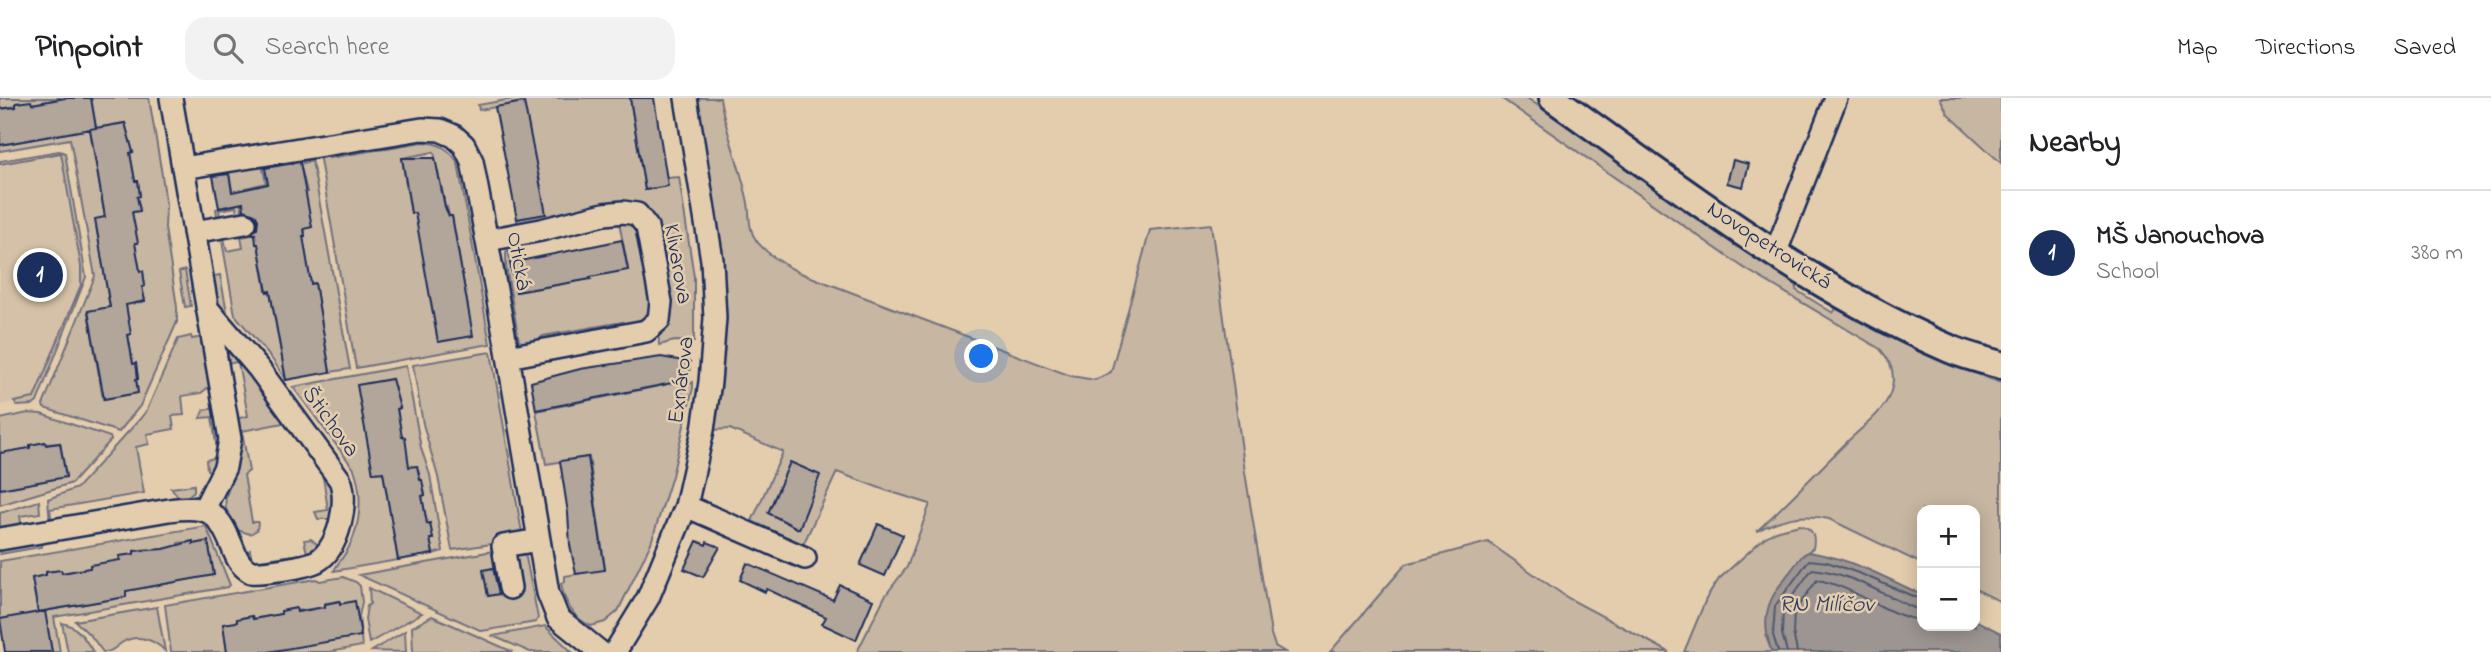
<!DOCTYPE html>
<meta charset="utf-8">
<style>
body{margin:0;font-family:"Indie Flower",sans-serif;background:#f2f2f2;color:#202124}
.controls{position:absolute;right:21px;bottom:21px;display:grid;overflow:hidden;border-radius:14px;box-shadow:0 4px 18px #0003}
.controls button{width:63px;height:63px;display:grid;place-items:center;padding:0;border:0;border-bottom:2px solid #e0e0e0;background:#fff;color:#202124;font:35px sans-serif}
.you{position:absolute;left:982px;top:259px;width:24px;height:24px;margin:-18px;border:5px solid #fff;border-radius:50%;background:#1a73e8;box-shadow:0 0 0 10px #1a73e833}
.badge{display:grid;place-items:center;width:46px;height:46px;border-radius:50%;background:#1b2f5e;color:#fff;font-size:23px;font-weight:700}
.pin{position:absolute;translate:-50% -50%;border:4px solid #fff;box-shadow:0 2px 7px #0006}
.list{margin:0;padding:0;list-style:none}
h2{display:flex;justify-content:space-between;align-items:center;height:91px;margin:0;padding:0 28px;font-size:30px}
h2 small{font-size:23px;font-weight:400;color:#757577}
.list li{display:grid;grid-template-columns:46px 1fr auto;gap:21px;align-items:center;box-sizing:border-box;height:126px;padding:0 28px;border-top:2px solid #e0e0e0}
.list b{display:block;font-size:26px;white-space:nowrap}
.list p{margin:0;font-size:23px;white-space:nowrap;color:#757577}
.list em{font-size:23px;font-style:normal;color:#757577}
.icon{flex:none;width:38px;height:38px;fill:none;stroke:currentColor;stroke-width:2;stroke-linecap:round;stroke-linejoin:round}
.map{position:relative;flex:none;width:2001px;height:554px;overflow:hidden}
header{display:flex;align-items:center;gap:42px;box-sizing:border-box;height:98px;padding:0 35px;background:#fff;border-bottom:2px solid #e0e0e0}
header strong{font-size:33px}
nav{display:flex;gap:38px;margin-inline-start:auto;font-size:24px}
.search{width:490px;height:63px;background:#f2f2f2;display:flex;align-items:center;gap:18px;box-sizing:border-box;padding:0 24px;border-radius:21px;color:#757577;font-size:26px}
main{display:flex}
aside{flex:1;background:#fff}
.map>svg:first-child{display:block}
.built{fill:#d5c1a7}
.green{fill:#c7b6a1;stroke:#717280;stroke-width:2;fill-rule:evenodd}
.water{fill:#9d9591;stroke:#696c7d;stroke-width:2}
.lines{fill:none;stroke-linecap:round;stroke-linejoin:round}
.shore{stroke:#4f5872;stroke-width:2}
.building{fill:#b2a599;stroke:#1b2f5e;stroke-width:2}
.minor-casing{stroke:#1b2f5e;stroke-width:26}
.major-casing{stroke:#1b2f5e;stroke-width:32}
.minor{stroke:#e4cdad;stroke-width:21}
.major{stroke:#e4cdad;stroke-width:26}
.labels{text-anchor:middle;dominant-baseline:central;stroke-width:5;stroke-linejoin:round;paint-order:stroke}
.street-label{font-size:23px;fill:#1b2f5e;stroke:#e4cdad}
.water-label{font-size:24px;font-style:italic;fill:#2e3e66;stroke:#e4cdad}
</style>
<header>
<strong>Pinpoint</strong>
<div class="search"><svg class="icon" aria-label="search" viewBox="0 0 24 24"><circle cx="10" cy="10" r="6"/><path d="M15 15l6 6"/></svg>Search here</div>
<nav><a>Map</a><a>Directions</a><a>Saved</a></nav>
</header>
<main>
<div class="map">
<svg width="2001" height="554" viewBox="0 0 2001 554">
<rect width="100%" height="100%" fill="#e4cdad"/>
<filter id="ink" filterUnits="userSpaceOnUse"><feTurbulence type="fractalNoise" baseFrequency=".0143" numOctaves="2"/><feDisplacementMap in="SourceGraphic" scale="14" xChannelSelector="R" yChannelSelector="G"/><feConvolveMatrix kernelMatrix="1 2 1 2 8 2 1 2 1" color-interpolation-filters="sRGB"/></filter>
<g filter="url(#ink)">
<!-- built -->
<path class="built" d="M61,55l20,113v19l-47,113 -34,7v-241z"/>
<!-- green -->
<path class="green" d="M0,0h60v1l-28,5 -16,-1v3l-16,3z
M91,0h58l13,77 4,29 -1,24 12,79v15l-37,84 -21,26 -75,-24 -1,-3 52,-129 -25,-137 -70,12v-6l90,-16 15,88 -10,3 15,87 -22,4 15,88 35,-6 -2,-14 2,-1 -2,-14h-3l-5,-29 3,-1 -8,-29 22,-4 -3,-14 3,-1 -2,-14 -3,-1 -11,-58 11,-2 -3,-14 3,-2 -2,-14h-3l-5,-28 3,-1 -8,-29 -29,5z
M518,0h112l15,92 22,-4 -1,-8 13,-1 15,100v65l-19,-1 -16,4 -6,-123 -135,4 -1,-7 28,-6 -6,-37h-2l-42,-69 -16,3 -1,-5z
M696,0h24c6,36 21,69 28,105 2,12 0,26 8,37 10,14 27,24 42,32l273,104 24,4 16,-8 39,-142 61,-6 34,248 26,162 4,12 10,6h-428l28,-56 22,-29 23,-63 -45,-14 -48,-18 -34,73 -51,-24 31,-69 -53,-23 -18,1c10,-54 16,-111 11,-167 -6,-55 -18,-110 -27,-165z
M1501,0h26l270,187 -1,5 37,23 4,-6 83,45 81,31v219l-26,-13v-79h-53v54l-93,-45c-27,-6 -48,-1 -72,12 31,-29 60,-59 90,-89 14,-14 36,-29 43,-48 7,-18 2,-32 -10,-45l-136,-81z
M1940,0h61v65l-53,-49z
M422,44c17,1 27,6 36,21l32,181 -134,24 -37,-214 9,-2 1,6zM434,54l2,10 -3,1 4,18 3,-1 4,19 -2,9 5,-1 2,9h3l16,92 -3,1 8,27 -57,-123h-5l-9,-55z
M59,53l6,2 21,124 -49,125 -4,3 -16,1 -3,-4 20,-4 47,-113v-19l-20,-113 -61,11v-3z
M302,60l1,5 9,-2 38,208 -20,3 -15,-88h-4l-8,-45 -44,9 7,43h4l16,89 -14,-21 -37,-44 -14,-80 2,-1 4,17 16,-3 -2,-11 14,-3 2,10 48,-8v-43l2,-1 -8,-33z
M262,66l4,19 -21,5 2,14 -6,1 2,13 -5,1 -2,-10 -17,3 2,10 -3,1 -2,-12 19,-4 -6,-31 -16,2v-2z
M618,119l20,6 16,95 -29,11 -2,-7 -80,14 -11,9 -13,-4 -13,-74v-15l2,-2 8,42 74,-13v-2l38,-8z
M185,172l6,36 -6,1 -6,-35z
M220,177l8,42 -14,-18 -4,-22z
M191,238l1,3 11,-2 7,49 -9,7 -19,3 2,19 -12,1 2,13 -27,5 2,10 -13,3 8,46 -94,16 2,14 -2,1 -2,-25 29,-11 62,-68 8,-10 31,-71z
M227,245l53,70 3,10 -41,8 7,40 -5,4 8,47h6l-1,8 -7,4 -16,-5c-19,-36 -1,-37 4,-70 2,-14 -1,-27 -3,-40l13,-3 -10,-54 -14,2v-19z
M491,254l32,187 -71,11 -14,-73 -15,-53 -10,-59z
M406,268l15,82 9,27 13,76 -10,3 -3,-15 3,-1 -3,-14h-3l-5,-28 3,-1 -8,-29 -10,1 -10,-58 3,-1 -8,-29 -34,6 15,88 10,-1 15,88 -64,11c3,-8 11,-15 15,-24 12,-23 14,-54 5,-78l-61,-82z
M665,283l25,3 3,-2v6l-21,88 -21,67 -33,68 -13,11 -14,4c-18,-7 -27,-25 -30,-43l4,-1v-6l40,-7 -16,-112 -43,7 -10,-53 129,-26z
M215,310c4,21 10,44 0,64l-8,-2 -1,-10 12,-3 -6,-40 -12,1 4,-8z
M28,315l13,1 69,23 1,3 -39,43 -72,22v-16l66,-12 -6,-34 -30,2v3l-28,5 -2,-3v-31z
M322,372l14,18 -5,31h-13l-3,-7 13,-2z
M194,387v6l-8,7 -8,-2 -7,-8z
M39,403l1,12 -20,3 2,13 -22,3v-19z
M1800,427c12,3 16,10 13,23l-11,8 -36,81 6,15h-88l22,-53 13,-20 45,-41 14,-8z
M206,428l24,59 -2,2 -174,30 6,35h-8l-8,-41 82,-14v-6l88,-16 -6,-33 -15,2 -1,-3 -14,2v4l-29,4v-2l-15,2v3l-14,2v7l-30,2v3l-28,5 -1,-3 -14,2 -1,3 -14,3 6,35 -38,6v-58z
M311,441l7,6 -1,8 -61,13 -13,-11 7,-5 2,11 55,-8 -3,-13z
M42,444l-1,5 -41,7v-5z
M1488,444l80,56 101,54h-339l76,-88z
M524,450l14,70 -2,4 -54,9 -123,-56 140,-25 3,17 -18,3 4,26 29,-5c-1,-15 -10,-37 7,-43z
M343,479l13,5 4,4 2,16 -3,14 3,30 -33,6h-61l87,-50 -15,2 -1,-3 -14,2v4l-28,4 -2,-2 -14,2v3l-28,5 -1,-3 -15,3v3l-14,2 4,28h-56l-6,-47 151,-26 4,2z
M369,490l53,25 -53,30 -4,-24 2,-13 3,-2z
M157,509l8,44c-11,-12 -28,-17 -42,-9 -8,5 -10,10 -20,10l-12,-16 -16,-15z
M432,518l81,36h-100l-1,-25z
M62,525c15,2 24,17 31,29h-25z
M545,528l27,26h-42l-37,-16z
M405,533l1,21 -34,-1z"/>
<!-- water -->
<path class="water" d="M1808,454c41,6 77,25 114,43v31h53v-6l26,13v19h-229c-17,-45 5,-62 30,-96z"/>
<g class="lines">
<!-- shore -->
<path class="shore" d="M1778,554l-5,-17 2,-29 34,-46 18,2 34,12 61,26
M1787,554l-5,-18 1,-25 29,-40c36,3 70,25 102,39l8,1
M1797,554l-4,-20 1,-20 23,-32c35,5 75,39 105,40"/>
</g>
<!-- building -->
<path class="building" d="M65,0h26l5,30 -96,17v-36l16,-2v-4l15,-2 1,3z
M630,0h24l14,88 -23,4z
M524,4l22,112 -29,5 -22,-112z
M125,25l8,29 -3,1 5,28h3l2,15 -3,1 3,14 -8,1 6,31h-3l5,28h3l2,15 -3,1 3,14 -19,4 5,29 -3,1 5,29 3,-1 2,16h-2l2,14 -34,6 -16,-88 22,-4 -15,-88 10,-2 -15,-88z
M402,60h33l10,49 4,9h3l21,120 -35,6 -23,-129h-4z
M1733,62l16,4 -6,23 -16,-4z
M300,64l12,65 -8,2 1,7h-2l8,48 4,-1 15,89 -44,8 -16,-89 -3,1 -9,-48h-2l-1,-10 -6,1 8,-7 1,-8 -3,-6 -11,-4 -1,-7 -24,5 -6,-32 16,-2 3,18 36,-8 -3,-16z
M622,142l6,30 -38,7 1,2 -75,13 -6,-29z
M661,259l29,5 -2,22 -11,-2 -141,28 -5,-28 49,-13z
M392,281l8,29 -3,1 5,28h3l4,30 8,-1 3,14h2l3,15 -3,1 5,28 3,-1 3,16h-3l3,15 -35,6 -15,-88 -10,1 -16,-88z
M45,344l1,3 14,-2 6,34 -66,12v-36l30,-5v-3z
M588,359l17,113 -29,4 -6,-29 -2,-32 -8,-52z
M790,364l30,13 -21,54 -31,-16z
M878,426l25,11 -18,41 -25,-11z
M193,443v3l15,-3 6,34 -88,16v6l-88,15 -6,-34 14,-3v-3l15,-2 1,3 28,-5v-3l30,-5 -1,-4 15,-2v-3l30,-2z
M697,443l9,4 1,-3 13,5 -17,30 -19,-8z
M747,465l86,37 7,-15 33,15 -17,40 -34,-16 4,-7 -59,-28 -2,3 -25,-12z
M493,470l6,26 -11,2 -5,-26z
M340,503v3l15,-3 6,35 -93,16h-41l-4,-28 14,-2v-3l15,-3 1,3 28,-5v-3l15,-3 1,4 28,-5v-3z
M45,513l7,41h-47l-5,-33z"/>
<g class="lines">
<!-- minor casing -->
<g class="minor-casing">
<path id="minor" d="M171,0l59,341 -5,28 -21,42
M183,70l239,-39 18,1 14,6 10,9 8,16 34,183 42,249 10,25 42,34
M194,134l51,-9
M488,142l53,-10 63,-16 19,-2 14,2 10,13 14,75 -2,18 -13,11 -138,26
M1775,156l61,-156
M686,408l119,52
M0,441l169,-29c42,-6 50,3 65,41 4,10 8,16 17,21 13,1 55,-5 66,-11 22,-12 32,-60 23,-81l-81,-111 -52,-61
M510,490l-7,-42 36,-6
M615,554l33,-54 38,-92 17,-76 7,-48 5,-64 -3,-58 -26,-162"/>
</g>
<!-- major casing -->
<g class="major-casing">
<path id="major" d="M1553,0c127,90 253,189 397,251 16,7 34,11 51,16"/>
</g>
<!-- minor -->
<use href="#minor" class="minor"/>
<!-- major -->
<use href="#major" class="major"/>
</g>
</g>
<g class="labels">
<!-- street labels -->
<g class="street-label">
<text transform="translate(1769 148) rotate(33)">Novopetrovická</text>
<text transform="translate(518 163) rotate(80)">Otická</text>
<text transform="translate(677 166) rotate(80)">Klivarova</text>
<text transform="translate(682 282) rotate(-83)">Exnárova</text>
<text transform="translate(330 324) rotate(54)">Štichova</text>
</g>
<!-- water labels -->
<g class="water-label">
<text x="1826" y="507">RN Milíčov</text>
</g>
</g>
</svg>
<div class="controls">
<button>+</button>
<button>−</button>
</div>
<div class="you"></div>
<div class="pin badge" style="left:40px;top:177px">1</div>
</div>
<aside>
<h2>Nearby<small></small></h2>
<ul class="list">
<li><span class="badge">1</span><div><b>MŠ Janouchova</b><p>School</p></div><em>380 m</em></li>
</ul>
</aside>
</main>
